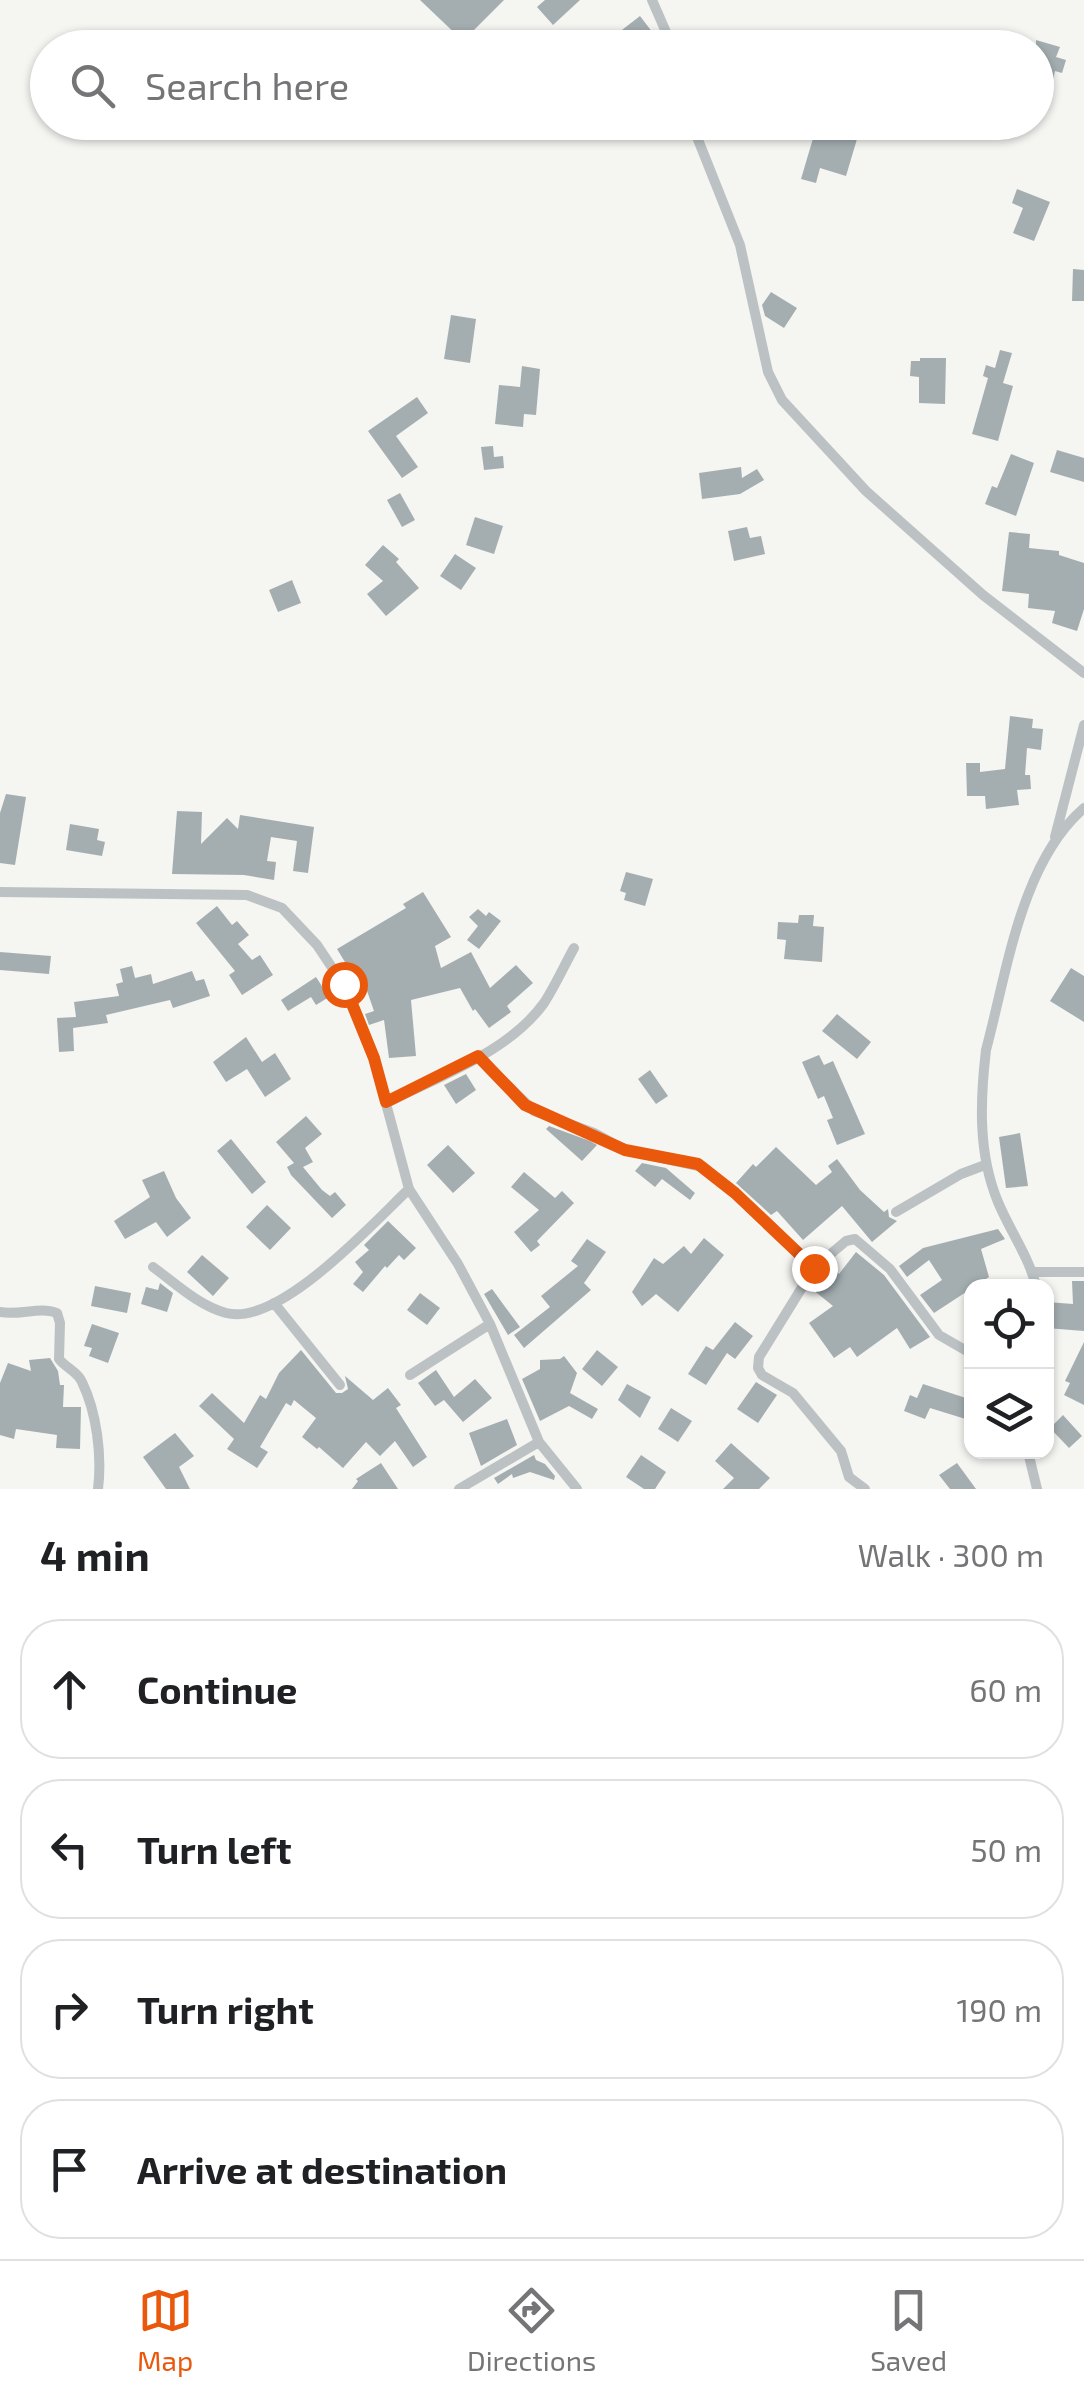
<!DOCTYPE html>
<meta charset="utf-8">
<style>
body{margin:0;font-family:"Exo 2",sans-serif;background:#f6f6f6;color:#202124}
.controls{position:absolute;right:30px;bottom:30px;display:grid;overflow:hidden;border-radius:20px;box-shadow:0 2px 8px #0004}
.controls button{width:90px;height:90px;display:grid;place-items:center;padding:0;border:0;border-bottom:2px solid #e0e0e0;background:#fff;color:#202124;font:50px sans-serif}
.stop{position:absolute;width:30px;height:30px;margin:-22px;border:8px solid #ea580c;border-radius:50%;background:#fff}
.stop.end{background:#ea580c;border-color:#fff;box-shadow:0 2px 10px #0008}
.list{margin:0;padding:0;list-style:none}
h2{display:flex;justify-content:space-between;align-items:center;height:130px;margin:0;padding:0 40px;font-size:42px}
h2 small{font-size:32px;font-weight:400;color:#757577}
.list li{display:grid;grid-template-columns:65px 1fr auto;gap:30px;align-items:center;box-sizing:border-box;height:140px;margin:0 20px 20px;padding:0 20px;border:2px solid #e0e0e0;border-radius:40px}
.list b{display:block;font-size:38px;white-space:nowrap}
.list em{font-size:32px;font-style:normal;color:#757577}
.icon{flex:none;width:55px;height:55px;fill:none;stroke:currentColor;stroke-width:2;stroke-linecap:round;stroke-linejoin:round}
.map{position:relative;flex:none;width:1084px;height:1489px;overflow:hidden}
.search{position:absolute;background:#fff;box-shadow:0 2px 8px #0004;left:30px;right:30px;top:30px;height:110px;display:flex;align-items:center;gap:25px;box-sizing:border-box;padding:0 35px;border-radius:55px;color:#757577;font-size:38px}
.sheet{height:770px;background:#fff}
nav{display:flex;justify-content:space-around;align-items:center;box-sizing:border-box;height:140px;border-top:2px solid #e0e0e0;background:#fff;font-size:28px;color:#757577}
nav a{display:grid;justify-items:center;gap:5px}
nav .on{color:#ea580c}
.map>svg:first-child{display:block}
.building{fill:#a4aeb1}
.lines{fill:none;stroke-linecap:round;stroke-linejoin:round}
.minor{stroke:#bcc2c4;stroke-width:10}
.route{stroke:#ea580c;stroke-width:12}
</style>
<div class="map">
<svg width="1084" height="1489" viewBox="0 0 1084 1489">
<rect width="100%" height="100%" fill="#f5f5f2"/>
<!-- building -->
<path class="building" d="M420,0h84l-41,41z
M545,0h35l-27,25 -16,-18z
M640,16l13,17 -11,8 5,7h-32l-6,-8z
M733,30l23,18h-37z
M1036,40l24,7 -4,10 10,3 -4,13 -7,-2 -3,13 -16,-5z
M832,131l25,8 -11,37 -26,-8 -4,15 -15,-4 13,-44 15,5z
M1017,189l33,13 -16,39 -21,-8 10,-25 -11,-5z
M1073,269l11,1v31h-12z
M771,292l26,16 -13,20 -19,-12 -3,-11z
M451,315l25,4 -6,44 -26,-4z
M1000,350l12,3 -9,30 10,3 -15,55 -26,-7 16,-56 -5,-2 3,-11 9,3z
M920,358h26l-1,46 -26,-1v-26l-9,-1 1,-15h9z
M522,366l18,3 -4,46 -12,-1 -1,13 -28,-3 4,-39 21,2z
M417,397l11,16 -32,23 22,31 -16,11 -34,-47z
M493,446l1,11 9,-1 1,12 -20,2 -3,-23z
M1057,450l27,8v24l-34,-10z
M1011,454l23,9 -18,53 -31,-12 7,-18 5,2z
M741,467l1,11 15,-9 7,11 -24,14 -38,5 -3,-26z
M400,493l15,27 -13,7 -15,-27z
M475,517l28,9 -9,28 -28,-9z
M747,527l3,11 11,-2 4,18 -31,7 -6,-30z
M1009,532l21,2 -1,14 30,3v4l25,8v46l-7,22 -25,-8 3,-12 -27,-3 1,-14 -27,-3z
M383,545l16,14 -3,3 23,26 -33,28 -19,-22 16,-13 -18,-16z
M455,554l21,14 -15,22 -21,-14z
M292,580l9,23 -23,9 -9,-22z
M1010,716l23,3 -1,9 11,1 -2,21 -14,-2 -2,27h5l1,14 -14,1 2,15 -33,4 -1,-13h-18l-1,-33h14v9l25,-3z
M6,794l20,3 -11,68 -15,-2v-50z
M177,811l25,1 -1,32 26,-26 11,11 2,-14 74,12 -6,46 -15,-2 4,-30 -26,-4 -4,24 9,1 -2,18 -30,-5 -72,-1z
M70,824l29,5 -2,11 8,2 -3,14 -36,-6z
M626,872l27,7 -8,27 -21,-6 2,-7 -6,-2z
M423,892l28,45 -16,9 6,22 30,-16 19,36 26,-23 17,18 -26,23 4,6 -22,16 -14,-19 -2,2 -13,-23 -49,12 5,56 -27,2 -5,-38 -15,5 -4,-11 9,-3 -8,-23 -4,2 -25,-41 69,-41 -3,-4z
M217,906l15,19 5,-4 12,14 -11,9 14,16 8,-5 13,20 -31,20 -13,-20 6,-4 -39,-48z
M478,909l8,7 3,-4 12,9 -22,28 -12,-9 11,-14 -9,-9z
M799,915h15l-1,11 11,1 -2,35 -38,-3 2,-19 -9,-1 1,-17 20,1z
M0,952l51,4 -2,18 -49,-4z
M132,966l3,12 16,-4 2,10 39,-13 4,10 8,-2 6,17 -37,12 -3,-8 -64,15 2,8 -35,5 1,23 -15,1 -2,-34 19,-1 -2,-15 45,-6 -3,-12 7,-2 -3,-13z
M1071,968l13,8v46l-34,-21z
M316,977l13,20 -13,8 -5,-8 -23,14 -7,-11z
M837,1014l34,28 -14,17 -35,-28z
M246,1037l16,25 13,-9 16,26 -26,18 -18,-28 -21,13 -13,-20z
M819,1055l5,10 9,-4 32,73 -28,11 -10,-25 6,-2 -9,-22 -6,3 -16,-37z
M650,1070l18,26 -12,8 -18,-25z
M466,1074l10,16 -20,14 -12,-19z
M306,1116l16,18 -17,14 8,14 -10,5 19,23 8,6 5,-4 11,13 -14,13 -41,-43 -4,-8 7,-4 -18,-21z
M549,1126l41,15 7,4 -15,16 -36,-32z
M1020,1133l8,53 -22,2 -7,-51z
M231,1139l35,43 -14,12 -35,-43z
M448,1145l27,28 -22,20 -26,-28z
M776,1147l40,38 16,-13 -4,-6 9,-7 23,31 24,22 4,-3 1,8 8,4 -25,21 -30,-36 -39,34 -26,-29 -6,4 -35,-32 17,-19 3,3z
M642,1163l24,5 29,25 -5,7 -28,-21 -7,8 -20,-16z
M164,1171l12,27 15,20 -24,19 -11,-15 -31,17 -11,-18 36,-24 -8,-17z
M524,1172l31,26 7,-7 12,12 -37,38 3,4 -9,7 -17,-20 25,-22 -28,-23z
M267,1205l24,23 -21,22 -24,-23z
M388,1221l28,27 -12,12 -5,-5 -12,13 -2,-2 -22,26 -10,-8 10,-12 -8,-10 14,-12 -5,-5z
M998,1229l7,10 -24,10 8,28 -55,36 -14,-18 22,-15 -13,-20 -22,17 -8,-11 24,-18z
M704,1238l20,17 -46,57 -22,-18 -14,12 -10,-14 22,-34 9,6 21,-18 7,8z
M587,1239l19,13 -22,31 7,7 -67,58 -10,-13 36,-28 -9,-11 37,-30 -7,-5z
M856,1252l28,23 46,62 -20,12 -13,-21 -40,29 -7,-10 -16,11 -25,-35 24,-17 -21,-17 19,-24 8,9z
M202,1255l27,23 -16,18 -26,-24z
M1072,1281h12v50l-38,-3 1,-26 26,2z
M160,1283l13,10 -6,19 -26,-8 5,-17 12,3z
M95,1286l36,7 -4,20 -36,-7z
M492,1289l28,38 -12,8 -24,-41z
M420,1293l20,15 -13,17 -20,-15z
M735,1322l18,14 -18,23 -8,-6 -21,32 -18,-11 18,-28 7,4z
M92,1324l27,9 -11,30 -19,-7 3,-8 -8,-2z
M1084,1342v63l-20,-10 6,-12 -5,-2z
M301,1350l35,43h6l6,-4 -3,-13 28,24 15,-12 13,17 -5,3 31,49 -14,10 -18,-26 -15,15 -14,-14 -23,26 -24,-21 -2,2 -15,-12 14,-19 -22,-18 -3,6 -5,-3 -26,44 8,5 -11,16 -30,-19 7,-10 -35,-33 13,-13 32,30 16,-28 6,4 13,-26z
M597,1350l21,17 -16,19 -20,-17z
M564,1356l13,17 -7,20 28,16 -6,10 -23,-13 -29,15 -18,-42 18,-10v-9l20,-1z
M50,1358l8,13 2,14h4l-1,22h18l-1,42 -24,-1 1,-13 -41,-6 -2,10 -14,-4v-52l8,-20 23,8 -2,-11z
M436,1370l18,27 21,-18 17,19 -29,24 -19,-22 -9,6 -17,-23z
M756,1382l21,13 -19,28 -21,-14z
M627,1384l24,13 -11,21 -22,-18z
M923,1384l49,16v21l-42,-13 -5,11 -21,-8 6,-16 7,3z
M671,1408l21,13 -14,21 -20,-13z
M1063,1415l19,21 -13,12 -19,-20z
M507,1419l10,26 -36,21 -12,-33z
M175,1433l19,23 -15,11 11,22h-24l-23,-32z
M731,1443l39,35 -11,11h-36l11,-11 -19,-17z
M534,1455l2,5 9,4 10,12 -1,4 -24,-8 -17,6 -1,-4 -14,10 -4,-6z
M641,1455l25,17 -11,17h-11l-18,-12z
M381,1463l17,26h-46l6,-8 -2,-2z
M957,1463l19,26h-26l-11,-14z"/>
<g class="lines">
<!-- minor -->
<path class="minor" d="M652,0l21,48
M691,122l49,123 28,127 14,28 84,91 117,104 101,78
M1055,837l29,-112
M0,892l247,3 35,13 35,37 26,39 31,75 35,130 49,75 32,60 49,118 38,47
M478,1056l56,55 60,22 31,17 78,17 32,26 79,75
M387,1103c52,-27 122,-51 157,-100 11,-17 20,-37 30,-55
M896,1212l65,-38 24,-9
M153,1267c22,16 46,39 73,46 53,14 146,-89 183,-124
M1033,1272h51
M1036,1286c-7,-29 -26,-55 -38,-84 -20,-48 -18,-101 -12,-152 21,-78 35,-188 98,-242
M274,1303l66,82
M0,1312c19,4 40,-6 57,1l3,10 -1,36c7,9 19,13 23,23 15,31 20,74 16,107
M410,1375l80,-51
M1028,1452l9,37
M459,1489l80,-47
M865,1489l-16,-12 -8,-26 -48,-58 -31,-18 -4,-7 1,-11 55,-89 32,-27 9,-2 35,30 49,66 33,19"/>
</g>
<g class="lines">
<!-- route -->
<path class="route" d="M344,984l30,74 12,44 92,-46 47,49 100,45 73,14 37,29 79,75"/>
</g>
</svg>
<div class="controls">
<button><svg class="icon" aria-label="locate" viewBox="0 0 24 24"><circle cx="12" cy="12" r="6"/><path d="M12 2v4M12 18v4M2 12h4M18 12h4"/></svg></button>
<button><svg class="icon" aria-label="layers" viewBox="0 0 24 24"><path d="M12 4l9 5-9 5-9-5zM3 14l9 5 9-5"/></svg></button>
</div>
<div class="stop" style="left:344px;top:984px"></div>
<div class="stop end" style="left:814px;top:1268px"></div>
<div class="search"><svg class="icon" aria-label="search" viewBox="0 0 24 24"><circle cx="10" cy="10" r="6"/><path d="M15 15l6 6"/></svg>Search here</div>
</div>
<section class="sheet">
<h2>4 min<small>Walk · 300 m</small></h2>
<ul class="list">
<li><svg class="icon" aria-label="ahead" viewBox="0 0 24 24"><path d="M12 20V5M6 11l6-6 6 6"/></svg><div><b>Continue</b></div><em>60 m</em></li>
<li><svg class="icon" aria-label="left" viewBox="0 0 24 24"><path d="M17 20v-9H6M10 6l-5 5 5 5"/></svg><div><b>Turn left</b></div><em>50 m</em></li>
<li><svg class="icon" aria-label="right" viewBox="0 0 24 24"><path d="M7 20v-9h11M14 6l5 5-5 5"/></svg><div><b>Turn right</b></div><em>190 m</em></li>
<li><svg class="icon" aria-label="arrive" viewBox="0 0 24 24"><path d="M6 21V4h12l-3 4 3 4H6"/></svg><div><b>Arrive at destination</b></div></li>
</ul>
</section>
<nav>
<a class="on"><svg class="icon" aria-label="map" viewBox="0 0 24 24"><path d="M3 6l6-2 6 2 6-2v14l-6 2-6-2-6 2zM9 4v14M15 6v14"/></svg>Map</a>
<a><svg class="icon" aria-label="directions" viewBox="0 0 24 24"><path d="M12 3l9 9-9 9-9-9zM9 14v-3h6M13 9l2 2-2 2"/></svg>Directions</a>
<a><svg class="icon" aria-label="saved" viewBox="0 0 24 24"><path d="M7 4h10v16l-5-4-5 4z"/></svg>Saved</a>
</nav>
